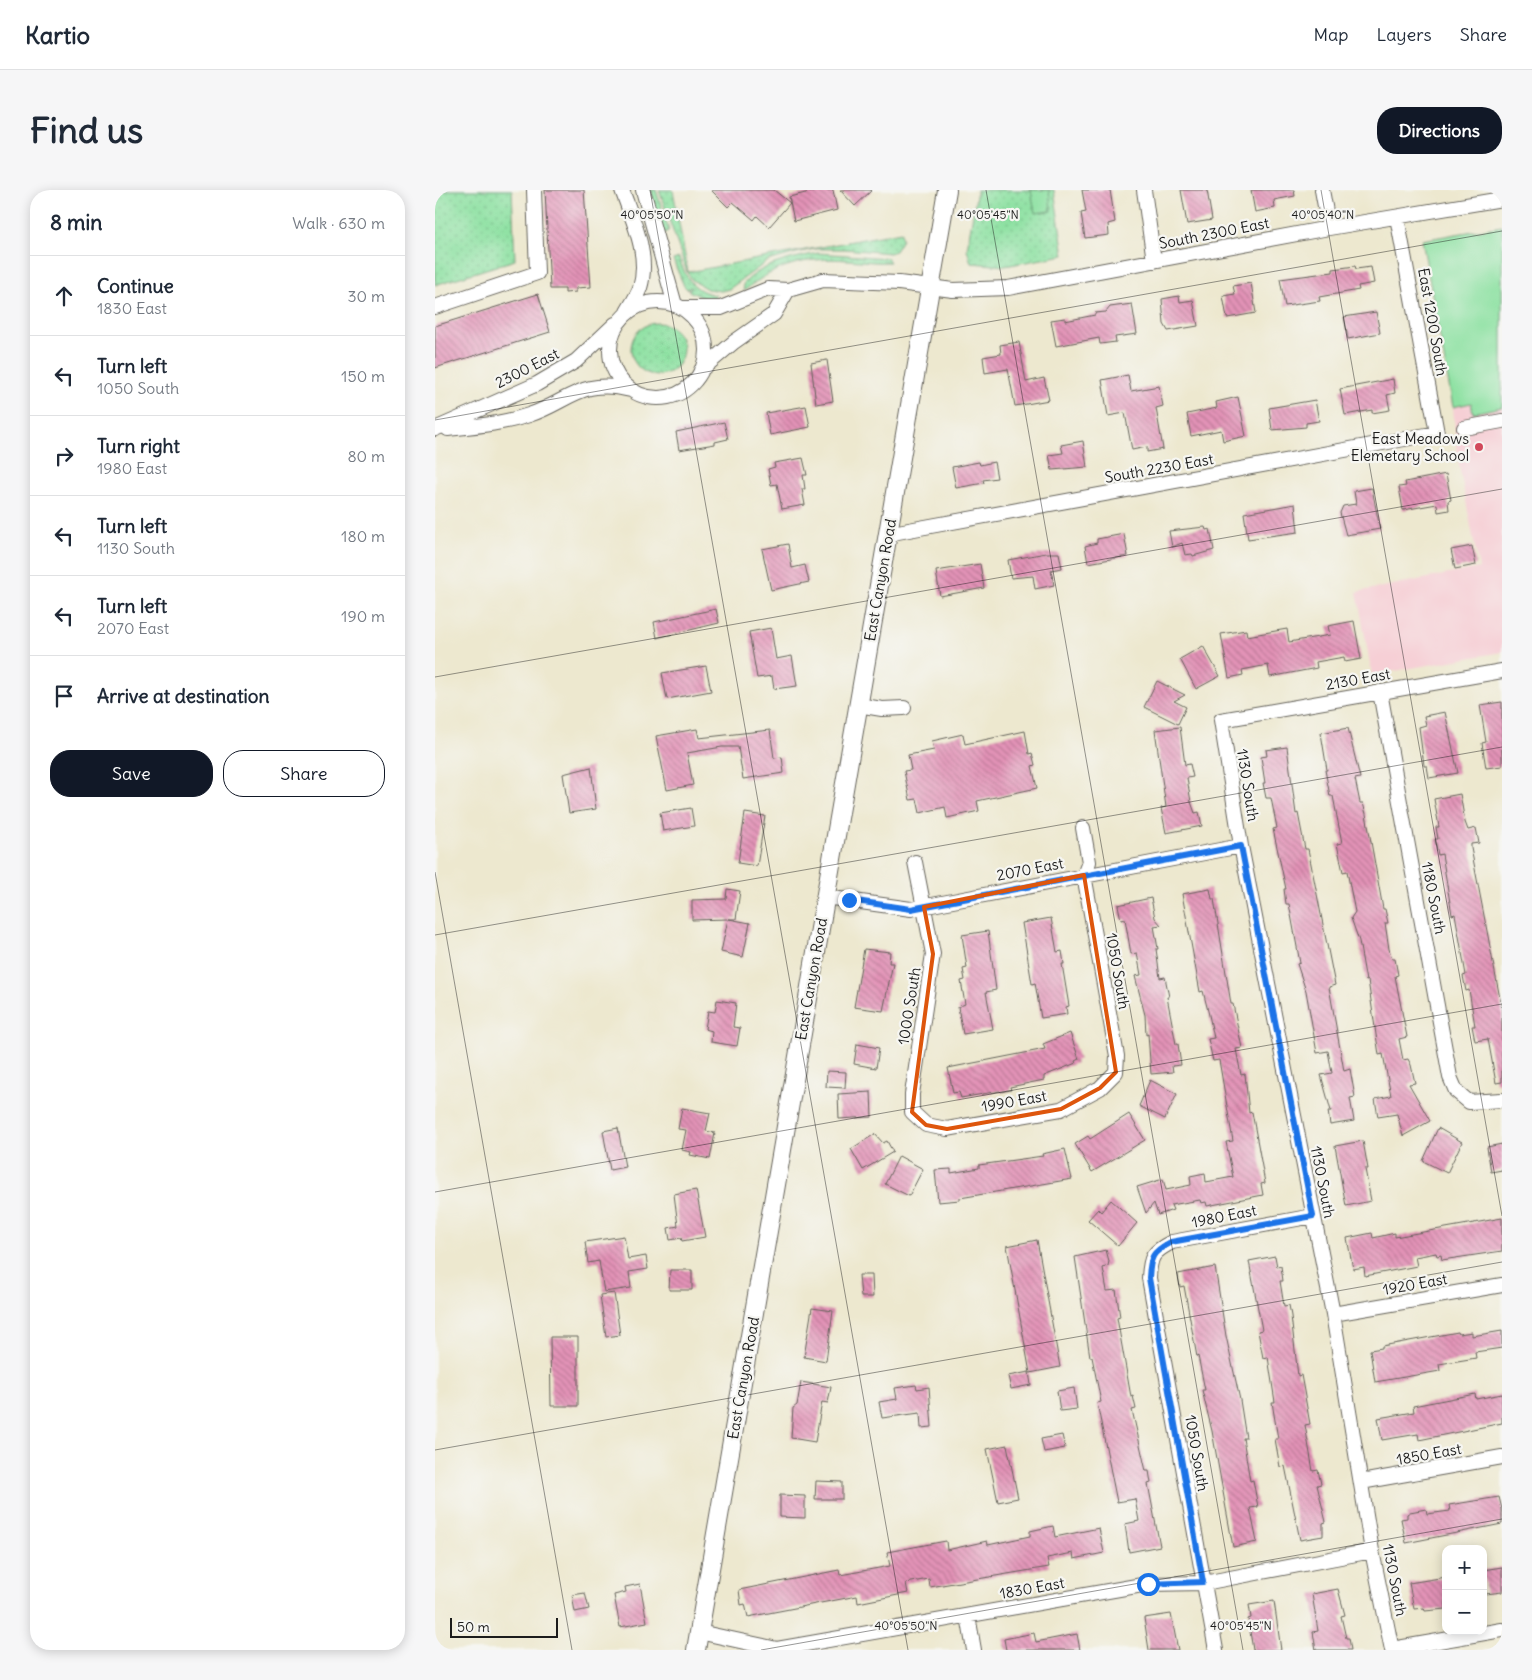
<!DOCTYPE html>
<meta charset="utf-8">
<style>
body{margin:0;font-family:Delius,sans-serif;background:#f6f6f7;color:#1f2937}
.controls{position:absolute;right:15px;bottom:15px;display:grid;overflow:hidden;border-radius:10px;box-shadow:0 2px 12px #0003}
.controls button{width:45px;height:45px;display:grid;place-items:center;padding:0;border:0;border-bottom:1px solid #e0e1e3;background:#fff;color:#1f2937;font:25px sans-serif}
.scale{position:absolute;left:15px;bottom:12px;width:108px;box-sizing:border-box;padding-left:5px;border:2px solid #1c1c1c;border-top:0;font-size:14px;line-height:18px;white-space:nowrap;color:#1c1c1c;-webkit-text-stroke:4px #f6f6f2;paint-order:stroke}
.stop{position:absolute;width:15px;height:15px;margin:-11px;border:4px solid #1a73e8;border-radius:50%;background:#fff}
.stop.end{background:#1a73e8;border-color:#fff;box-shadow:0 1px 5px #0008}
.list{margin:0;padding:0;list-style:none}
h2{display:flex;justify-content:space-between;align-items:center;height:65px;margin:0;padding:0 20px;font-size:21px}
h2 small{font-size:16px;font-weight:400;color:#747a83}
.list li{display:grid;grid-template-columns:32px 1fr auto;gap:15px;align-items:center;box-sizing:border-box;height:80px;padding:0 20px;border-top:1px solid #e0e1e3}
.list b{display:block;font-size:19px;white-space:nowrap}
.list p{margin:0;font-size:16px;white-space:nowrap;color:#747a83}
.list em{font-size:16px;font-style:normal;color:#747a83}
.actions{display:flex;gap:10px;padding:15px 20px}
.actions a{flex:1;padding:11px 0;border:1px solid #111827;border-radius:20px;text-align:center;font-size:18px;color:#111827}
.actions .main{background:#111827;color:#fff}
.icon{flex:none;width:28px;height:28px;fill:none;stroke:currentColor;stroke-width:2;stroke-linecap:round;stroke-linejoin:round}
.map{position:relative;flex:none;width:1067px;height:1460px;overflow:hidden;border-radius:20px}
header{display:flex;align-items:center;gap:30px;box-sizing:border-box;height:70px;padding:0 25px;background:#fff;border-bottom:1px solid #e0e1e3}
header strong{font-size:24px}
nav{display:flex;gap:28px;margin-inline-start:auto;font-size:18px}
.intro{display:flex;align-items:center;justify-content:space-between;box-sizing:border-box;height:120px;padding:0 30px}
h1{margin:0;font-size:35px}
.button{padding:12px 22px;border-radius:20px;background:#111827;color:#fff;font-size:18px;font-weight:700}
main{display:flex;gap:30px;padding:0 30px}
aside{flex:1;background:#fff;border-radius:20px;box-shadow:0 2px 12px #0003}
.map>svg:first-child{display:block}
.built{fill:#f6cfd5}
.green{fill:url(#green-dots);stroke:#547e5f}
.pitch{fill:#8de1a2;stroke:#547e5f}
.building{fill:url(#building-back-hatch)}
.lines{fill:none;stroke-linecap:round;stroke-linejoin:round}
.minor-casing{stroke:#65635b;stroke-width:16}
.major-casing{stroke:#65635b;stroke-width:20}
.minor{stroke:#fff;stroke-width:14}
.major{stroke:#fff;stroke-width:18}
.route{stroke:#1a73e8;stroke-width:6}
.marked{fill:none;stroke:#de560d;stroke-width:4;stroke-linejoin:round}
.ticks{fill:none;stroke:#1c1c1c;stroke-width:1;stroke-opacity:0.45}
.poi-dot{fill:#d1495b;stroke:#f6f6f2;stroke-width:2}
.labels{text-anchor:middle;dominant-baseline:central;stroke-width:4.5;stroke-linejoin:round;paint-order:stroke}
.street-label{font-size:15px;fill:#1c1c1c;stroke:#f6f6f2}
.poi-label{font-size:15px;fill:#1c1c1c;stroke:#f6f6f2;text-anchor:end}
.ticks-label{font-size:12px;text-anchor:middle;fill:#1c1c1c;stroke:#f6f6f2;stroke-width:4.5;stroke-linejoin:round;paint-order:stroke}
</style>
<header>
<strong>Kartio</strong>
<nav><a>Map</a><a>Layers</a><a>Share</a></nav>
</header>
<div class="intro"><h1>Find us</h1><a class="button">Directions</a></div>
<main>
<aside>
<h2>8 min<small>Walk · 630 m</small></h2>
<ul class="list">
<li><svg class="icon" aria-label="ahead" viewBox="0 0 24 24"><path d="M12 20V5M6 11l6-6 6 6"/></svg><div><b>Continue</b><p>1830 East</p></div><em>30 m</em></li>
<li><svg class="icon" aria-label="left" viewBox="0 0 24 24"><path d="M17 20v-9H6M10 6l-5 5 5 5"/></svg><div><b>Turn left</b><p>1050 South</p></div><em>150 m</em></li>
<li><svg class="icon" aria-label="right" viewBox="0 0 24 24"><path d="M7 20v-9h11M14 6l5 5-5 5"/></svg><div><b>Turn right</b><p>1980 East</p></div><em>80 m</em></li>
<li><svg class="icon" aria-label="left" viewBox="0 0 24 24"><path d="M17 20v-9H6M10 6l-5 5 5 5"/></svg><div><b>Turn left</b><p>1130 South</p></div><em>180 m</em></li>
<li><svg class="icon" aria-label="left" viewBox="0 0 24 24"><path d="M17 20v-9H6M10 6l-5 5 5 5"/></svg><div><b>Turn left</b><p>2070 East</p></div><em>190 m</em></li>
<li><svg class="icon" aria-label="arrive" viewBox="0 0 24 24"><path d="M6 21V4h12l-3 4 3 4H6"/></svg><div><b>Arrive at destination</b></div></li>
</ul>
<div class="actions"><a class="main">Save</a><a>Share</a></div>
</aside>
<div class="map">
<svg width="1067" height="1460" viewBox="0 0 1067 1460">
<defs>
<pattern id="green-dots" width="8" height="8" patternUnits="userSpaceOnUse" patternTransform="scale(1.25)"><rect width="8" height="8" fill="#8de1a2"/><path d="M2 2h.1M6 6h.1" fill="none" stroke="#79c08b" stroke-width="1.8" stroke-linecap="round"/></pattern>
<pattern id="building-back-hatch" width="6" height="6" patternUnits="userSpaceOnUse" patternTransform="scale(1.25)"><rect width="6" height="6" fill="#e393b7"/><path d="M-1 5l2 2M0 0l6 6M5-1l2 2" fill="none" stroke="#b77794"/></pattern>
</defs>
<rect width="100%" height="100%" fill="#f6f6f2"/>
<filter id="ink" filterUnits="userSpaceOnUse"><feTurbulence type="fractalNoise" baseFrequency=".02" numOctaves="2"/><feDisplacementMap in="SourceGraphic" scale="10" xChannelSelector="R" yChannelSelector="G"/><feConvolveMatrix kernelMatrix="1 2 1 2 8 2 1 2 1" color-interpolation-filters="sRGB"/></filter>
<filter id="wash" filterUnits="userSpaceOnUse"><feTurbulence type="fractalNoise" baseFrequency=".0096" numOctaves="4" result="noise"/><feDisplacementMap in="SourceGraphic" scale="20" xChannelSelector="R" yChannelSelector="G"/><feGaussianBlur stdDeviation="1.12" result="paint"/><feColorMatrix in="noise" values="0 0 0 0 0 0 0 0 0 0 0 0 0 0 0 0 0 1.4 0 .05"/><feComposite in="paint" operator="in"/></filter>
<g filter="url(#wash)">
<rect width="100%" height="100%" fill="#ede8cf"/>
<!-- built -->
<path class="built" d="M1067,36v426l-130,23 -15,-83 122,-24 -22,-113 -4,-48 -31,-167z"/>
<!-- green -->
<path class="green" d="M14,0h63l3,70 -80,25v-92z
M214,0h7l13,40 -5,4z
M224,0h14l15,82 213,-40 1,8 -7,11 -5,2 -45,-4h-30l-19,4 -28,8 -39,28 -8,2 -14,-2 -15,-9 -5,-8z
M542,0h77l10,65 -59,11 -34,-3 -4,-14z
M383,63l69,5 3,4c-13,1 -28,-1 -42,-2 -42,-3 -71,4 -104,31l-1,-7c20,-21 47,-25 75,-31z
M244,68c7,20 14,33 37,37l-1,6 -9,-2 -17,-8 2,-4 -4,2 -3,-3 -11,-26z
M196 159a26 26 0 1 1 52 0a26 26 0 1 1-52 0Z"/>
<!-- pitch -->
<path class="pitch" d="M596,0h18l2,21 -16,2z
M1067,36v181l-29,6 -2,-10 -18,4 -31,-167z"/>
<g id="blocks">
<!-- building -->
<path class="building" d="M110,0h39l7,97 -15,1v4l-11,1v-4h-15z
M276,0h63l16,13 -21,24 -12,-11 -3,4 -21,-18 -5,5z
M383,0h15l4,20 -43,11 -5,-24z
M405,0h32l-17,16z
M647,0h28l5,32 -7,2 1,11 -24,3 -4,-25 5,-1z
M746,0h26l5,30 -25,4z
M816,0h43l1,6 -21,4 1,8 -20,4z
M920,76l1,3 15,-2 3,16 -16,3 1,4 -40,7 1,4 -35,5 -5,-27 53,-7v-3z
M816,93l5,30 -29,5 -4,-22 12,-2 -2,-8z
M103,104l12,38 -115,36v-42z
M744,106l1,6 13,-2 5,26 -30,5 -4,-7 -2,-25z
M697,114l5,30 -22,3 1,5 -16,2 -1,-6 -43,8 -5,-26 14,-2v3l30,-6v-2l11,-1 4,-5z
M941,122l4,21 -32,6 -4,-22z
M584,152l7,40 18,-4 5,22 -34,6 -7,-37 -23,4 -2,-16 18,-3 -1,-9z
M392,170l6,41 -17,3 -5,-41z
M693,185l3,16 28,-5 4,20 -7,2 7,41 -16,3v-5l-15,3 -7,-37 -17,3 -6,-36z
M958,189l2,14 -8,2 3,15 -18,3v-3l-27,5 -5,-26z
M803,207l8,39 -23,5 -2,-11 -30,6 -4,-22 30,-6 -1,-6z
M880,210l4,21 -13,2v4l-34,3 -3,-22z
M371,216l4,21 -40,8 -4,-22z
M289,232l4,17 -13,3v2l-36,6 -3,-18z
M648,251l4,26 -35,3 -3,-15 14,-2 -2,-8z
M368,268l4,17h-4l2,14h-3l3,16 -23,4 -5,-25 -6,1 -3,-16 7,-2 -1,-4z
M544,272l1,3 14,-3 3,16 -14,2 1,3 -28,5 -4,-21z
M1011,284l5,26 -3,1 1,9 -11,2 -1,-8 -34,6 -4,-23 7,-1 -1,-4z
M937,298l8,41 -34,6 -6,-22 3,-7 13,-2 -2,-13z
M860,314l3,28 -50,7 -4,-26z
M770,337l1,3 4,-1 4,21 -21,6 -1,-2 -7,1 -3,-12 -10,4 -3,-16z
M689,344l4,22 -40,7 -3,-17 12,-3v-4z
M353,354l4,24 13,-3 4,17 -38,8 -9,-41z
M1037,356l4,19 -21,4 -4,-19z
M611,363h13l3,15 -11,2 3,15 -19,4 -2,-13 -22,2 -3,-18z
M545,374l4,24 -44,8 -4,-25z
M281,419l3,14 -62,15 -3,-16z
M919,431l7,38 -16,3 -1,-5 -28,5 1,6 -47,9 -2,-12 -26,5 1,5 -14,3 -8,-44 25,-4 1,6 40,-7 2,13 41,-7 -2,-9z
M336,438l5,31 16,-3 5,30 -23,3 -2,-13 -15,2 -8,-46z
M768,456l17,30 -24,13 -16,-30z
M271,476l5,25 -44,8 -5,-26z
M722,491l28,14 -11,6 12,6 -8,17 -34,-17z
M1067,512v64l-16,2 -4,-25 4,-1 -6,-37z
M1010,522l13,61 -29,5 -2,-12h-3l-5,-39 7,-2 -2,-9z
M745,537l5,38 5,-1 3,13 -6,1 4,24 4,11 4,-1 3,14 -36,7 -5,-25 5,-1 -11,-77z
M913,538l12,50 -5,1 5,24h3l3,11 17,95h2l3,14h-3l4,26 3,10h3l3,16 -3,1 12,61 -8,2 4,21 5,-1 3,6 4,18 -6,1 21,37 -27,15 -6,-22 -19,3 -3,-18 16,-3 -8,-42 -4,1 -11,-75 -2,1 -7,-40 -8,-23 4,-6 -8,-41 -4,1 -6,-28 5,-1 -9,-47h-3l-5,-26h2l-6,-37z
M262,539l2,9 71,-8 4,28 8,-1 2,16 -41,6 -5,-32h-16l-35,6 6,32 -26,5 -11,-54z
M590,541l4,23 3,-1 3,12 -3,1 5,22 -60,13 2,10 -32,7 -2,-11 -25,6 -3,-14 -7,1 -6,-29 7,-1 -3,-15 26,-5 -2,-9 31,-7 2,10z
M852,557l9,67 2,-1 7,36h3l27,136 -6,2 15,84 6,-2 5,28 -5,1 4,23 -24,4 -2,-14h3l-10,-36 11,-2 -4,-22 -11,2 -11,-62 -9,-27 3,-1 -11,-59h-3l-2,-15h2l-13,-60 4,-1 -6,-30h-5l-3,-15h2l-4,-26 6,-1 -1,-6z
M156,577l5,42 -27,4 -6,-39z
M1025,604l5,28 3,8 8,-2 3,15 -8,1v4l31,161v73l-6,1 -8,-44 -13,2 -3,-15h3l-6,-36 -3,1 -3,-15 3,-1 -11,-61 -3,1 -10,-61 -4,1 -3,-16h3l-2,-12h3l-5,-28z
M256,618l3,18 -31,5 -3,-18z
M310,623l20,3 -8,50 -19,-3z
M292,699l13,2 -4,28h-7l21,4 -7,34 -22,-5 7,-33 -36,1v-20l34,-1z
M775,699l2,10h2l17,105h2l9,44 -6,1 5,26 4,-1 4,39 3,-1 13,71 -4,1 2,11 -56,11 -1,-4 -5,1 -1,-3 -29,5 2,5 -15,5 -4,-12 -8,10 -9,-26 26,-8 3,11 25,-5 -1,-9 15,-3 1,9 27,-5 -7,-35 7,-1 -14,-81 -6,1 -5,-22 6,-1 -5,-23 -6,-24 -3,1 -18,-98z
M716,708l4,20 6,7 -7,1 4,23h-2l4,29 5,-1 4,20h-2l9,47h2l3,21 -9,1 1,6 -22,2 -3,-40 -2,1 -1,-20 -10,-39 6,-1 -4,-22 -6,1 -6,-35 -4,1 -3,-15z
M616,728l6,34 5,-1 2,13h-2l7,42 -3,1 1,7 -26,4 -6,-35 -3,1 -10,-61z
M553,741l8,59 -10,2 7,37 -30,5 -5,-27 7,-3 -4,-23 4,-1 -2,-11 4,-1 -5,-33z
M429,759l26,3 -1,11h4l-10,48 -29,-4z
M282,810l19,3 -3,24 7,1 -3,18 -26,-4 1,-11 -7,-2 3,-18 7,1z
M635,843l9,26 -4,2 1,2 -32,13v4l-34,7 1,3 -10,2 -1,-1 -39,7 -2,-6 -6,1 -5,-25 97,-19 -2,-5z
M422,854l22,4 -3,20 -22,-4z
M392,881l19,1 -1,16 -19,-1z
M715,890l27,14 -12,25 -26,-13z
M436,902l1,25 -33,2 -1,-25z
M247,918l28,5 -4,18 9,2 -5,26 -20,-4 1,-3 -9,-2 4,-20 -8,-1z
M694,924l16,26 -53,32 -17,-28 13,-8 2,3z
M183,938l7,39 -15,3 -7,-39z
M1003,938l24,14 -15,31 -24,-12z
M440,944l8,9 4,-2 6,11 -30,18 -12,-21z
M928,951l5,28h-3l6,32 -25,5 -11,-60z
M1067,954v26l-11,2 -4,-25z
M630,959l7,30 -112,19v2l-22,2 -3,-32 16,-1v4l28,-5v-3l64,-9 -1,-2z
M464,966l24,13 -14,27 -24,-12z
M261,1000l9,47 -23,4 -1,-3 -11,2 -2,-12 10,-2 -4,-32z
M676,1010l26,23 -19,23 -30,-26 10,-11 3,3z
M1067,1028v33l-60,9 -1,-5 -4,1 -1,-3 -21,4 2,9 -52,10 -1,-9 -11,2 -6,-31 25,-5 1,5 22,-5v4z
M189,1046l4,23 18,-3 2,13 -19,3 2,16 -27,4 -5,-31 -11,2 -3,-21z
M602,1050l23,127 -30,6 -23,-127z
M671,1060l3,11 -1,5 -5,2 4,23 9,-1 4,27 -3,1 14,79 2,-1 3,13 -4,1 14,61h3l2,12 -3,1 12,62 -31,6 -4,-28 14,-3 -4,-22 -18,3 -20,-99 4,-1 -9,-45h-2l-15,-100z
M840,1066l2,11 4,-1 2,15h-3l4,25 5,-1 2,11 7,60 3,-1 9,49 -5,1 8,46 5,-1 3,14 -4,1 9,37 -3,1v13l-23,4 -15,-74 -5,1 -5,-28h3l-6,-37h3l-7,-45 -5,1 -5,-27 4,-1 -13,-69z
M780,1077l11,69 14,64 6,38h-3l7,43 3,-1 5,27 -8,1 7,34 -24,5 -21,-116 -10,-41h3l-7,-34 -1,1 -13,-71 -4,1 -2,-13z
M235,1080h22v20h-23z
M424,1085h13l1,22h-12z
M179,1103l6,42 -14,2 -6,-42z
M377,1118l21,3 -7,50 -22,-4z
M1067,1141v17l-27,4 1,6 -37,6 1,7 -65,11 -5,-32 12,-2v-2l76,-14 1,2 13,-2v4z
M115,1147h28v69h-27z
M594,1182l2,13 -20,4 -3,-13z
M366,1192l30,5 -3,16 -6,-1 -7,40 -24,-4 2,-30 4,-3z
M481,1195l1,4 12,-2 3,40 -11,1 -1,-15 -38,5 -3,-16 18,-3 -2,-11z
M639,1198l3,21 -17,2 -3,-20z
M1040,1204l1,5 26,-5v29l-83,17 -1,-6 -36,6 -4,-22 36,-6 -1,-6z
M627,1245l3,13 -21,4 -3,-13z
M572,1255l11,53 -20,4 -11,-53z
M381,1291l26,1v17h-27z
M345,1305l25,1v22l-25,-1z
M1064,1307l3,12v15l-96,19 -5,-24 6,-1v-4l3,-2 16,-3 1,5 23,-3 -1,-6z
M618,1336l2,11 44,-9 5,25 -30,6 -1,-6 -26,5 2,9 -119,20 -1,-8 -23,4 2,10 -50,10 -1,-7 -109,21 -3,-13 -4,1 -2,-15 100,-20 1,5 50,-9 -3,-14 59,-11 1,9 40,-9 1,4 42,-9v-5z
M1067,1377v25l-16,2 -3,-24z
M1011,1387v32l-21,2 -1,-3 -10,1 -5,-26z
M205,1394l7,38 -27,5 -6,-32 12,-3 -1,-5z
M903,1399l7,26 -4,1 5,22h3l2,12h-35l-3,-18 5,-1 -6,-37z
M150,1403l4,16 -14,3 -3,-17z
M839,1411l7,49h-28l-5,-31 3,-1 -2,-13z
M736,1424l7,36h-29l-5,-32z
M599,1443l2,9 41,-8 3,16h-74l-2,-11z"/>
</g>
</g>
<g filter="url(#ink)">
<use href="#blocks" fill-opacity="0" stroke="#65635b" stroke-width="1"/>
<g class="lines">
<!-- minor casing -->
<g class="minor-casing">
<path id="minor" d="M187,0c11,31 28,65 18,98 -3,8 -9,17 -13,24
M208,0l32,115
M709,0l10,71
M887,0l7,38
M175 160a48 48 0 1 1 96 0a48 48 0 1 1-96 0Z
M0,117l102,-34 -3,-83
M246,118h40l47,-19 20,1 35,-10 76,3 54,7 55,-2 321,-60 173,-29
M266,180l33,-28 40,-28 14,-24
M1029,238l38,-7
M0,239l102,-45 39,-23 39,-37
M13,239c28,-3 54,-5 81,-14 40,-13 52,-38 102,-25
M452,344l550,-101 -40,-216
M945,502l70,385 6,14 13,11 33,-2
M423,515l24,4 22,-1
M480,672l18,92 -21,140v18l14,13 21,4 114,-20 39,-21 16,-16 1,-16 -33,-181 5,-13 -6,-34
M390,707l86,12 330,-63
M898,1124l169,-29
M926,1292l141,-25
M533,1426l6,34
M264,1442l78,17 371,-65 56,-1 168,-32
M957,1459l110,-19
M781,1460l-67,-372c1,-21 3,-26 23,-36l141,-26
M957,1460l-20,-99 -39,-237 -92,-468 -20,-126 281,-49"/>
</g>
<!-- major casing -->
<g class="major-casing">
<path id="major" d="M261,1460l251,-1460"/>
</g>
<!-- minor -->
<use href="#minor" class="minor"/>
<!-- major -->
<use href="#major" class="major"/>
</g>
</g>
<g class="lines" filter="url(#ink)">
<!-- route -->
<path class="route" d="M414,710l62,9 330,-63 72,370 -142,26c-19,10 -21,15 -22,36l54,304 -55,2"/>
</g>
<!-- marked area -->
<path class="marked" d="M649,685l32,197 -16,16 -39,21 -114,20 -21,-4 -14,-13 21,-158 -9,-47z"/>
<!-- ticks -->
<path class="ticks" d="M215,0l258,1460M551,0l257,1460M886,0l181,1026M0,230l1067,-189M0,487l1067,-188M0,682l137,778M0,745l1067,-188M0,1002l1067,-188M0,1260l1067,-188M326,1460l741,-131"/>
<!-- markers -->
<circle class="poi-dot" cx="1044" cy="257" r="5"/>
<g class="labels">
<!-- street labels -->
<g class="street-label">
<text transform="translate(779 43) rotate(-11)">South 2300 East</text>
<text transform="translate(998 132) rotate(80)">East 1200 South</text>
<text transform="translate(92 178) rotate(-27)">2300 East</text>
<text transform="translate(724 278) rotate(-10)">South 2230 East</text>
<text transform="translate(445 390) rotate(-80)">East Canyon Road</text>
<text transform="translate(923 489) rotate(-10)">2130 East</text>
<text transform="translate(813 595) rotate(81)">1130 South</text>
<text transform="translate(595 679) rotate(-11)">2070 East</text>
<text transform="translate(999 708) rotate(79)">1180 South</text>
<text transform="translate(683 781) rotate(80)">1050 South</text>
<text transform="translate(376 789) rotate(-80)">East Canyon Road</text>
<text transform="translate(474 816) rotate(-81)">1000 South</text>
<text transform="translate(579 911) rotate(-10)">1990 East</text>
<text transform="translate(888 992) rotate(79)">1130 South</text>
<text transform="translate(789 1026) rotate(-11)">1980 East</text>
<text transform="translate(980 1094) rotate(-10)">1920 East</text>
<text transform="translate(308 1188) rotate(-80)">East Canyon Road</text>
<text transform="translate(762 1263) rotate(80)">1050 South</text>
<text transform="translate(994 1264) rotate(-10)">1850 East</text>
<text transform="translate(960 1390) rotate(79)">1130 South</text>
<text transform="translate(597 1398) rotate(-10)">1830 East</text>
</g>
<!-- poi labels -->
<g class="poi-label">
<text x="1034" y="248">East Meadows<tspan x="1034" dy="17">Elemetary School</tspan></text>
</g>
</g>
<g class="ticks-label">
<text x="217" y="29">40°05'50"N</text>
<text x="553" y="29">40°05'45"N</text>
<text x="888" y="29">40°05'40"N</text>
<text x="471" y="1440">40°05'50"N</text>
<text x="806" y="1440">40°05'45"N</text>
</g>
</svg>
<div class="controls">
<button>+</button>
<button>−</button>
</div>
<div class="scale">50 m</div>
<div class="stop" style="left:713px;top:1394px"></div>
<div class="stop end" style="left:414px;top:710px"></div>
</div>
</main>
